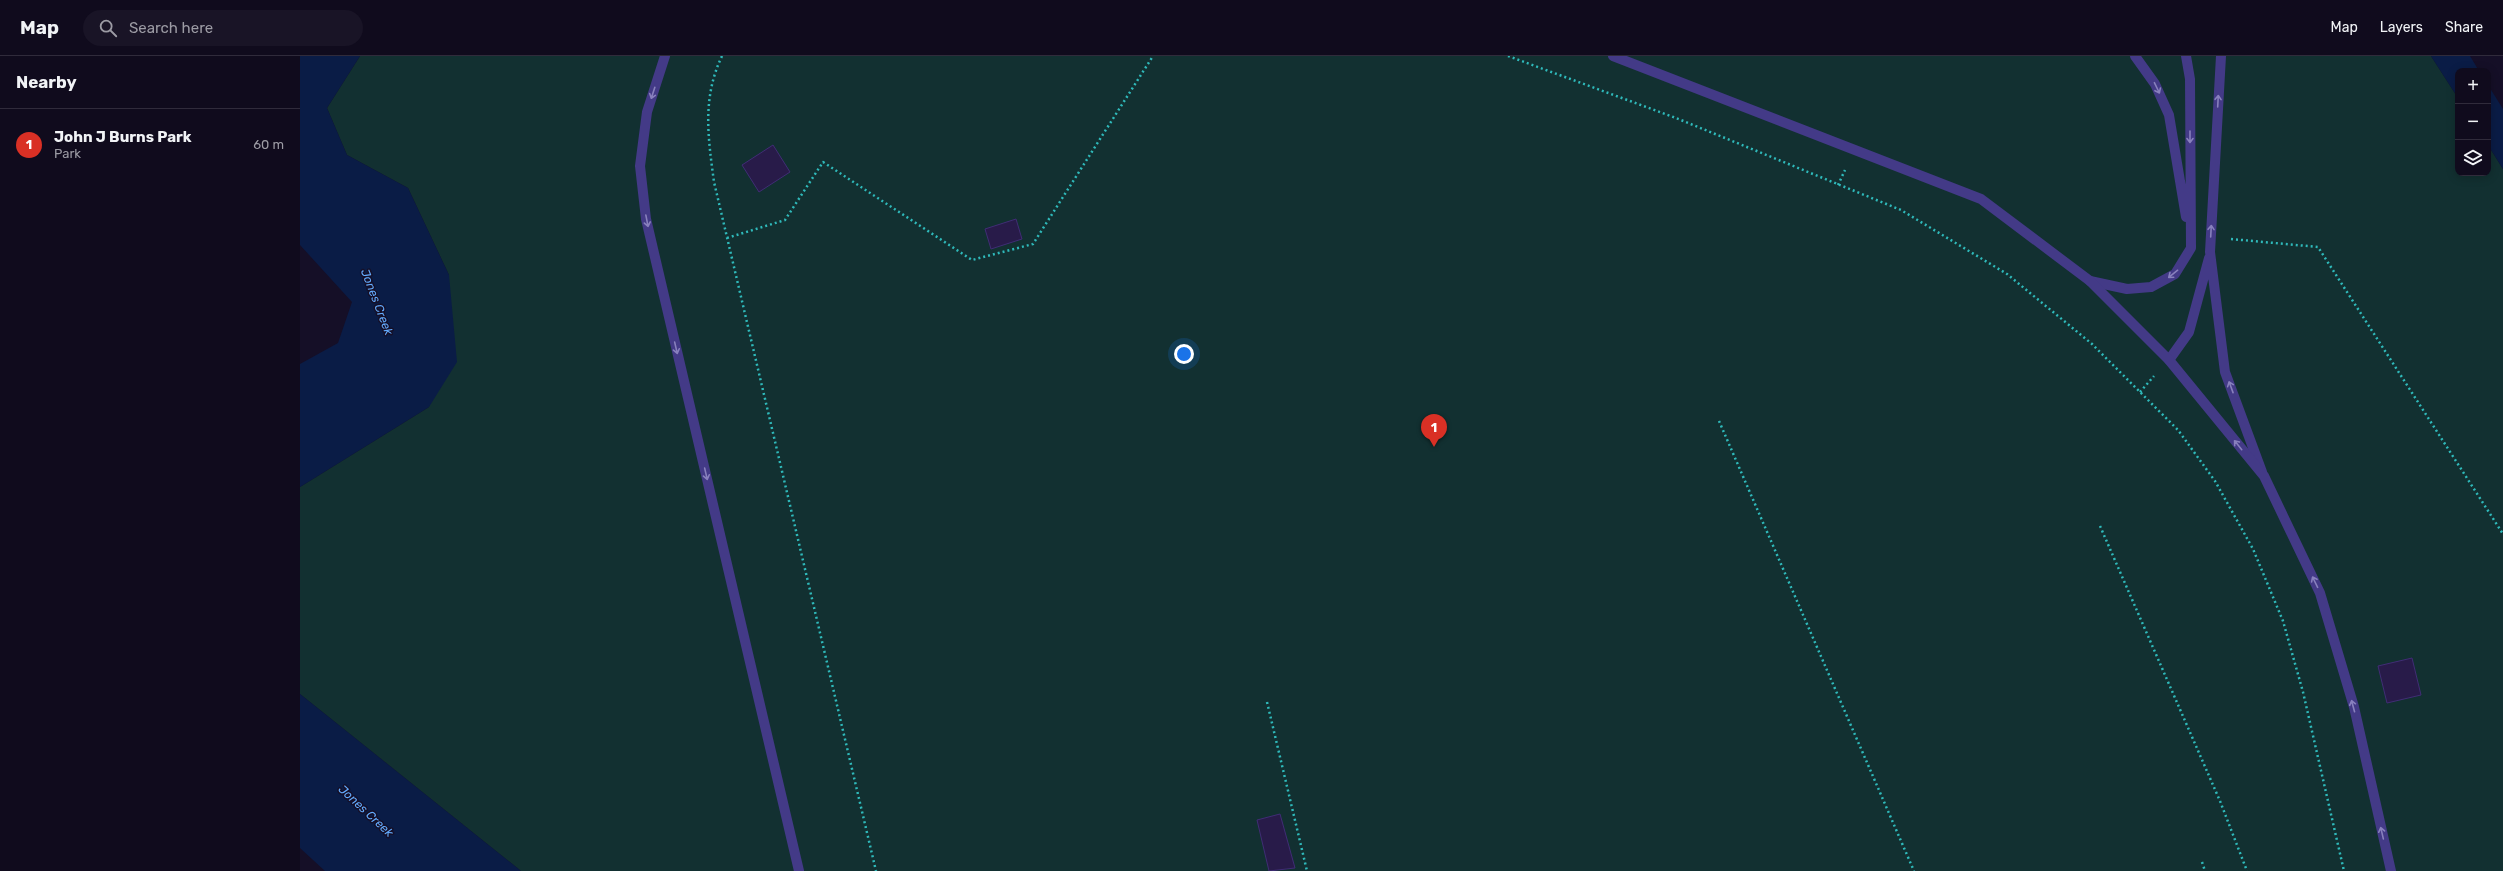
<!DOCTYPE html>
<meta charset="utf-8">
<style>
body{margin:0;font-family:Rubik,sans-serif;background:#191426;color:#f1f3f6}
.controls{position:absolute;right:12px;top:12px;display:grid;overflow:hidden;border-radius:8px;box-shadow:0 2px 10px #0003}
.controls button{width:36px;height:36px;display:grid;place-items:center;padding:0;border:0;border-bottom:1px solid #302b3b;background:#100b1d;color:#f1f3f6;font:20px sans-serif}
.you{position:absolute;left:884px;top:298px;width:14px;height:14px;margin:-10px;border:3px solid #fff;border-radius:50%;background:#1a73e8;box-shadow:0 0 0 6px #1a73e833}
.badge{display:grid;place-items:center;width:26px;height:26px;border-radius:50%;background:#d93025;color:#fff;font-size:13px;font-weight:700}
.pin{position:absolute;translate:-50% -33px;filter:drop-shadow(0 1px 2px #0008)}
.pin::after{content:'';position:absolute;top:21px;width:14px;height:12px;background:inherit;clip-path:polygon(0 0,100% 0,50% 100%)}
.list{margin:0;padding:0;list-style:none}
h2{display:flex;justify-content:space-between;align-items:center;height:52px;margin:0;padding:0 16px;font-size:17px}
h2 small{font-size:13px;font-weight:400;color:#9c9ba4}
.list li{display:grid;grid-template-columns:26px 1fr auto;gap:12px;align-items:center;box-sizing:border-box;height:72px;padding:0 16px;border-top:1px solid #302b3b}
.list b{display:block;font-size:15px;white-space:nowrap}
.list p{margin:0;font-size:13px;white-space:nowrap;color:#9c9ba4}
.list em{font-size:13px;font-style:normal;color:#9c9ba4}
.icon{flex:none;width:22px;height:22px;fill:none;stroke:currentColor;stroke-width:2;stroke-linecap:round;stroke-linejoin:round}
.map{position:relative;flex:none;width:2203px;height:815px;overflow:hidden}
header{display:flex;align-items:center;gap:24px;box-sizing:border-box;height:56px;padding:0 20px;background:#100b1d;border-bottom:1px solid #302b3b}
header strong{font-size:19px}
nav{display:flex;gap:22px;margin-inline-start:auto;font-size:14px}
.search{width:280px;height:36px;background:#191426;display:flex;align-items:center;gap:10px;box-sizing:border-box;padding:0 14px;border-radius:22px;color:#9c9ba4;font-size:15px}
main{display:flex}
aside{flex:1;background:#100b1d}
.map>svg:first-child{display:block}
.green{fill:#123031}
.water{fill:#0a1c46}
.building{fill:#281b49;stroke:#402d75}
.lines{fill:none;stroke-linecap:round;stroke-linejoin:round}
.path{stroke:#2fb9ba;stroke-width:2.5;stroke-dasharray:2 3;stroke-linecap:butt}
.lane{stroke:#433a87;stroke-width:10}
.street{stroke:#433a87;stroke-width:10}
.oneway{stroke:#8880bd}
.labels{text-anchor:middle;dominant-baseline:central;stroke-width:3;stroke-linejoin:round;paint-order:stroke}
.water-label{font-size:12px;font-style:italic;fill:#64acff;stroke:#150f27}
</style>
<header>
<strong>Map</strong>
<div class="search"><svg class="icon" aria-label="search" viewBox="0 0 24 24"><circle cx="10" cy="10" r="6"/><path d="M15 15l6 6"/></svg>Search here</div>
<nav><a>Map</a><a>Layers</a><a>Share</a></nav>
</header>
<main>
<aside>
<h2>Nearby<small></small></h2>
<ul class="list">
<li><span class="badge">1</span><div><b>John J Burns Park</b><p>Park</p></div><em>60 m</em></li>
</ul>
</aside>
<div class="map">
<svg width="2203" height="815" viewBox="0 0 2203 815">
<rect width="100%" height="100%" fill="#150f27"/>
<!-- green -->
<path class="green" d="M60,0h2071l27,42v75h30v-28l15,24v702h-1982l-221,-177v-207l129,-80 20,-132 -41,-87 -61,-33 -20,-47z"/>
<!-- water -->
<path class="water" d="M0,0h60l-33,52 20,47 61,33 41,87 8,87 -28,45 -129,80v-123l38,-21 14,-41 -52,-57z
M2131,0h39l9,15h-21v27z
M2188,29l15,24v60l-15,-24z
M0,638l221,177h-196l-25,-23z"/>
<!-- building -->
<path class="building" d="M473,89l17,27 -31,20 -17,-27z
M716,163l6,20 -31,10 -6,-20z
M2112,602l9,37 -34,8 -9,-37z
M980,758l15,54 -26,3 -12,-51z"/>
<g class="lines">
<!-- path -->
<path class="path" d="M422,0c-20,42 -14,81 -8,126l162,689
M1208,0l168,62 225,92 106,64 85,70 86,86 37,51 38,68 30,72 20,71 41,179
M1538,129l7,-15
M427,182l58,-18 38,-58 149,98 61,-16 120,-188
M1931,183l87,8 185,287
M1840,336l14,-16
M1419,365l195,450
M1800,470l120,275 27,70
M967,646l40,169
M1902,806l3,9"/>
<!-- lane -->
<path class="lane" d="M1835,0l20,28 14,31 17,102
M1921,0l-11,196 15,120 37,100
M1790,225l37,8 24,-2 24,-13 16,-26 -1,-169 -4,-23
M1869,304l20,-28 20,-74"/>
<!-- street -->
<path class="street" d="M365,0l-18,56 -7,54 6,53 153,652
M1313,0l368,143 109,82 79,79 95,116 56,117 34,114 37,164"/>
</g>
<!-- one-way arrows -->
<defs><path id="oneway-shaft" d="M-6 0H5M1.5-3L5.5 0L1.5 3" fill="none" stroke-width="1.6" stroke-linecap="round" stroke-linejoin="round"/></defs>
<g class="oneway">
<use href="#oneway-shaft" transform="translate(1857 32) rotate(64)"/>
<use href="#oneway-shaft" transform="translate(353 37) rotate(108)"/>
<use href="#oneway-shaft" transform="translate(1918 45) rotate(-87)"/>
<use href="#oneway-shaft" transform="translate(1890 81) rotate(90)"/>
<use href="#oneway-shaft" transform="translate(347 165) rotate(79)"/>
<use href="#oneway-shaft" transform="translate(1911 175) rotate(-87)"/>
<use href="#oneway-shaft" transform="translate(1873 218) rotate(141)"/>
<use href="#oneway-shaft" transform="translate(376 292) rotate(77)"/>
<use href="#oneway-shaft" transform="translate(1931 331) rotate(-110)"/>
<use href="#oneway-shaft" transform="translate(1938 389) rotate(-129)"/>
<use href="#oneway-shaft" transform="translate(406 418) rotate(77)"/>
<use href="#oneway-shaft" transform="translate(2015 526) rotate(-116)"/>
<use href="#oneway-shaft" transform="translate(2053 650) rotate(-105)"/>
<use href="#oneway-shaft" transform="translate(2082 777) rotate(-103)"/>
</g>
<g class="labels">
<!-- water labels -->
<g class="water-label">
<text transform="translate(77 246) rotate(69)">Jones Creek</text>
<text transform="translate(66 755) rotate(43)">Jones Creek</text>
</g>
</g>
</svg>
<div class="controls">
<button>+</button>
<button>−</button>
<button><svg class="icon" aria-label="layers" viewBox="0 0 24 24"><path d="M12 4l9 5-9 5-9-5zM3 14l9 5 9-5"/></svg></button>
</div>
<div class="you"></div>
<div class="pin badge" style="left:1134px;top:391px">1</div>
</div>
</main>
